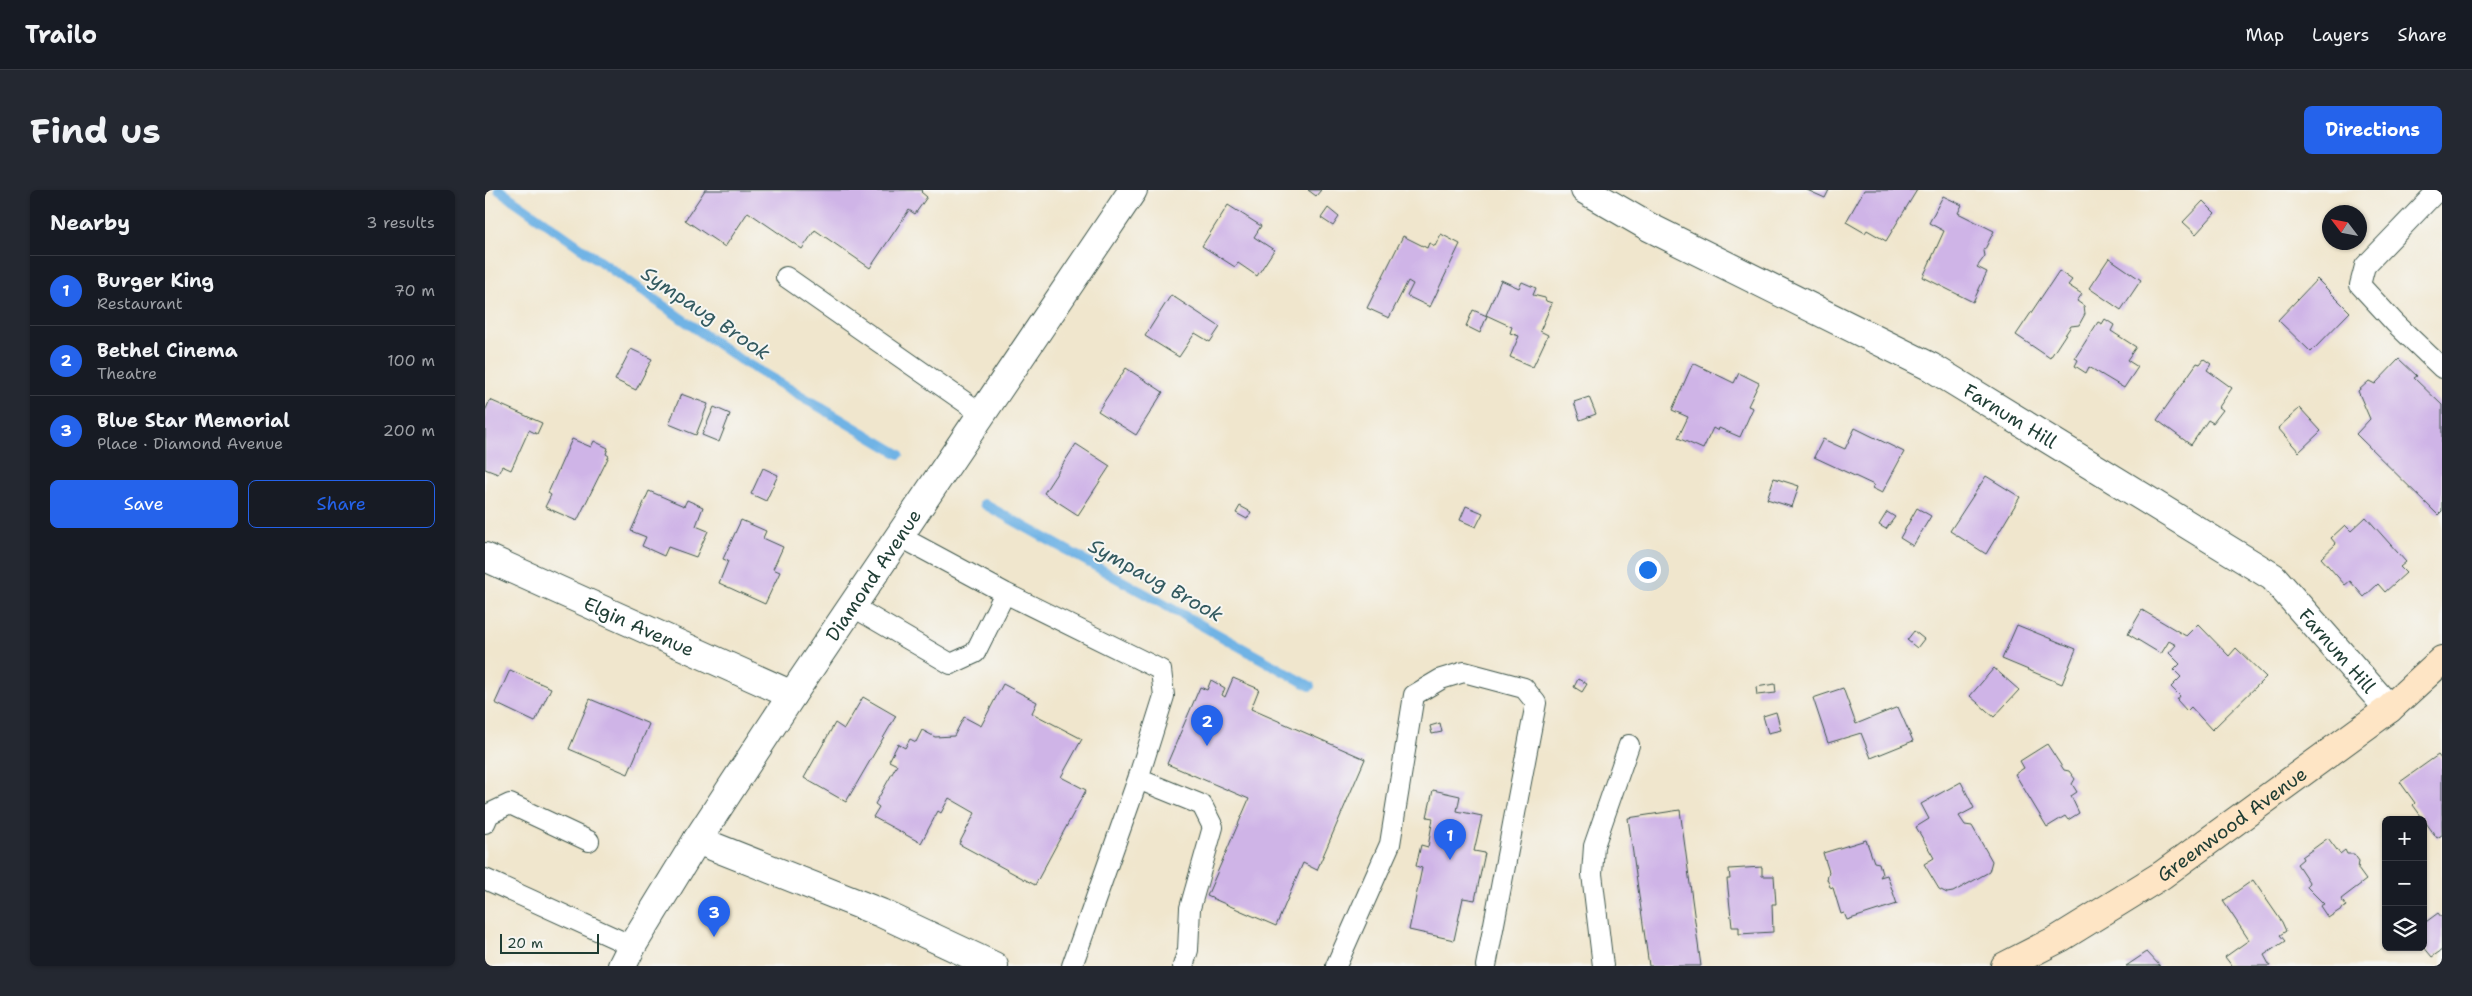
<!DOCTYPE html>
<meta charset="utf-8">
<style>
body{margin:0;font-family:"Shantell Sans",sans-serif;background:#242831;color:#f1f3f6}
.controls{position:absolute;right:15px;bottom:15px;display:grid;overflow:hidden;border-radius:8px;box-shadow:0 1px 4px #0004}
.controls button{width:45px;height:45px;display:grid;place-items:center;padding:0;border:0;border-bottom:1px solid #363941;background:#171b24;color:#f1f3f6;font:25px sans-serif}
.compass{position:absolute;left:1837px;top:15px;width:45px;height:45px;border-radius:50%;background:#171b24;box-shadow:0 1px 4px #0004;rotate:302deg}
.scale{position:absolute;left:15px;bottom:12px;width:99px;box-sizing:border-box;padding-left:5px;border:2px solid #1f3d34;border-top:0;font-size:14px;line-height:18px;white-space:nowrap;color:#1f3d34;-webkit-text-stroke:4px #f6f6f2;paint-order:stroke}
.you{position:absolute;left:1162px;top:379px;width:18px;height:18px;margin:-12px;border:4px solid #fff;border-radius:50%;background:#1a73e8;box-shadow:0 0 0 8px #1a73e833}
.badge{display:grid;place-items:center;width:32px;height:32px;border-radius:50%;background:#2563eb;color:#fff;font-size:16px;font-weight:700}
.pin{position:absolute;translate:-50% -41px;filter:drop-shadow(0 1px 2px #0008)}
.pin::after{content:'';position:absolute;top:26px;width:18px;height:15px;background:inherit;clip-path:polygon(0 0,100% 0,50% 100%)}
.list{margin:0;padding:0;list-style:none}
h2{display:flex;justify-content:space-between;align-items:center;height:65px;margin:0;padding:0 20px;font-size:21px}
h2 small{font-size:16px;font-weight:400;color:#9ea1a6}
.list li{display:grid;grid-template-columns:32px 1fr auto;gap:15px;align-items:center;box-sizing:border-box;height:70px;padding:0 20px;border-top:1px solid #363941}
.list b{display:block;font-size:19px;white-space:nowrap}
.list p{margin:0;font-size:16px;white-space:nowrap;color:#9ea1a6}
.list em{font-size:16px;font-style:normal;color:#9ea1a6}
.actions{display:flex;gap:10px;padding:15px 20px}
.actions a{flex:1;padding:11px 0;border:1px solid #2563eb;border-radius:8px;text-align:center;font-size:18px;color:#2563eb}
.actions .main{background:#2563eb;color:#fff}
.icon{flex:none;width:28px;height:28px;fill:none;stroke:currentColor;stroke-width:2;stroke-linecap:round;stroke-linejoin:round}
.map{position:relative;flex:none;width:1957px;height:776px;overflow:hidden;border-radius:8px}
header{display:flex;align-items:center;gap:30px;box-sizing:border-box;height:70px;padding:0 25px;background:#171b24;border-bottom:1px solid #363941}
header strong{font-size:24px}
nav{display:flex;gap:28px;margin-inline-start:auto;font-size:18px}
.intro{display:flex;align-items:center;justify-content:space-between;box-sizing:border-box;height:120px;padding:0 30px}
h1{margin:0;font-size:35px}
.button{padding:12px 22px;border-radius:8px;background:#2563eb;color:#fff;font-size:18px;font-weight:700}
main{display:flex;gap:30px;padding:0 30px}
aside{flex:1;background:#171b24;border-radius:8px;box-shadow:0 1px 4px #0004}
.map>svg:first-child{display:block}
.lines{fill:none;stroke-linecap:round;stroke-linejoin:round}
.stream{stroke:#6fb3e5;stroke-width:10}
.building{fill:#cfb4e7}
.lane-casing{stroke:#3e564b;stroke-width:22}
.street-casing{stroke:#3e564b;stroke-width:30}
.secondary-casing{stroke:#3e564b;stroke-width:30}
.lane{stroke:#fff;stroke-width:20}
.street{stroke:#fff;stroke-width:28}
.secondary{stroke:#fee5c5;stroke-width:28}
.labels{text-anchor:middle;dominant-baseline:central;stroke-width:4;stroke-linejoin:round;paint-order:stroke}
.street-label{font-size:19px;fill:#1f3d34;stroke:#f6f6f2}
.water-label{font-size:20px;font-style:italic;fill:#335a60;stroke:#f6f6f2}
</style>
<header>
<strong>Trailo</strong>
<nav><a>Map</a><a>Layers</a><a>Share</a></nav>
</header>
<div class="intro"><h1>Find us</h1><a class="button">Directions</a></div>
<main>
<aside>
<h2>Nearby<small>3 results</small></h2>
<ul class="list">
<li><span class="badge">1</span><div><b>Burger King</b><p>Restaurant</p></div><em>70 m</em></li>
<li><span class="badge">2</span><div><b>Bethel Cinema</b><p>Theatre</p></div><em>100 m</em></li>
<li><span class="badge">3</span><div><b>Blue Star Memorial</b><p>Place · Diamond Avenue</p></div><em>200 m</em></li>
</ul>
<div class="actions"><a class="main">Save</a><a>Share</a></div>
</aside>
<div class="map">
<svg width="1957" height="776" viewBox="0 0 1957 776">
<rect width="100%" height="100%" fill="#f6f6f2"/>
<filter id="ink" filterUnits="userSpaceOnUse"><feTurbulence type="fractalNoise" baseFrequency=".02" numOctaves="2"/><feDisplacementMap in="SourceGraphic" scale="10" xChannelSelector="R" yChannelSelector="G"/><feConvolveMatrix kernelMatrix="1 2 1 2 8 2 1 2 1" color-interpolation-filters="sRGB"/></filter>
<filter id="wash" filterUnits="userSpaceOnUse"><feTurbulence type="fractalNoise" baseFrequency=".0096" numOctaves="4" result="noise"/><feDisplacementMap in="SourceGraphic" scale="20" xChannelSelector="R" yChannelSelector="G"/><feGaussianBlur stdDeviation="1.12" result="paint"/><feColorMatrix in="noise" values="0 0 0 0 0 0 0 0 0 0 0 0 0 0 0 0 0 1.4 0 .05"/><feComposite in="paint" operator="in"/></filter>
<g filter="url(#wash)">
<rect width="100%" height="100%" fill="#f0e6cd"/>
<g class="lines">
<!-- stream -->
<path class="stream" d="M14,0l240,169 160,95
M499,314l326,182"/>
</g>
<g id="blocks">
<!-- building -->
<path class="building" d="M220,0h218l-2,2 6,5 -12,17 -6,-4 -39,58 -55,-38 -13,19 -54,-37 -23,35 -40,-27z
M823,0h13l-5,6z
M1322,0h22l-4,8z
M1379,0h53l-31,51 -19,-11 -2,3 -19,-11z
M1458,6l19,9 -4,8 36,18 -10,20 1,5 -8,11 10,5 -14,30 -50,-25 21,-46 -15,-8z
M1718,11l12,12 -19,21 -13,-12z
M743,15l33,21 -7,11 20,13 -17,26 -19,-13 -3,4 -33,-21z
M843,18l11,9 -6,9 -12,-8z
M956,44l19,10 -30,63 -23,-11 6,-12 -5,-3 -19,37 -22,-10 36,-72 24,12 2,-5 6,3z
M1624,68l32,22 -20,30 -32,-22z
M1574,81l13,9 -4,5 14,9 -5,7 7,5 1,8 -6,11 -8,1 -21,32 -34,-23z
M1832,89l33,33 -39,40 -33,-32z
M1016,90l18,8 3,-6 14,6 -3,7 12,3 1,3 6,2 -12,28 8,4 -15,32 -23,-10 9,-21 -9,-3 2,-6 -26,-12z
M686,105l49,32 -10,15 -15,-9 -16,24 -34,-21z
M988,120l14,6 -7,17 -14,-7z
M1620,129l9,6 -3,6 25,16 -9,13 11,7 -14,21 -35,-21 -3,6 -11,-7 3,-6 -3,-2 23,-36 4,2z
M146,159l21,10 -16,31 -21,-10z
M1719,169l7,5 -4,6 25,18 -13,19 4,3 -10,13 -5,-3 -17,25 -34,-25 40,-57 3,1z
M1914,169l18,17 -3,2 28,27v106l-4,4 -82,-81 14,-15 -12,-28 11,-10 6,3z
M1208,173l41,20 5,-10 20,10 -11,23 5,2 -13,29 -21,-9 -1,3 -5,-3 -10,21 -25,-11 10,-21 -16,-7z
M641,178l37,24 -27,43 -38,-24z
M196,204l27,10 -12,31 -27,-11z
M1104,207l7,17 -16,6 -6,-18z
M5,210l52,23 -5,11 -8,-4 -18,40 -9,-4 -4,8 -13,-5v-58z
M229,217l16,7 -11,28 -17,-7z
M1815,218l21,23 -22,21 -21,-24z
M1370,238l49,24 -22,41 -10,-5 2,-3 -60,-28 9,-18 22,10z
M87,249l19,8 3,-6 14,7 -2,6 3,2 -32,65 -32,-14 6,-12 -3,-2z
M591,254l34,22 -32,49 -34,-22z
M278,278l15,7 -12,26 -15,-7z
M1501,286l34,21 -34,57 -36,-23z
M1289,288l25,8 -7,21 -25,-8z
M164,301l35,15 3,-6 16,7 -7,19 12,5 -12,26 -28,-10 -4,9 -22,-10 4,-9 -15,-6z
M755,316l11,6 -4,7 -11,-6z
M981,316l17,7 -7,14 -16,-7z
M1432,318l14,8 -18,30 -13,-8z
M1402,322l8,5 -9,12 -7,-4z
M1881,327l40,45 -6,5 6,6 -21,19 -7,-8 -14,13 -14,-16 -5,4 -24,-27 15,-14 -5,-6 14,-13 6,6z
M256,330l25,11 -3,7 20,9 -10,22 7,3 -15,32 -46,-21 9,-22 -5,-2z
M1657,420l44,26 12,-12 31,32 7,-8 30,29 -54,53 -21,-23 -4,4 -10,-11 3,-4 -9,-9 10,-10 -7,-7 6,-6 -11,-11 7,-8 -7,-4 -8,13 -33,-20z
M1532,435l59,24 -14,35 -60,-25z
M1429,441l10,8 -7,9 -10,-8z
M1509,478l25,22 -25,27 -24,-21z
M25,480l41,18 -16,34 -40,-19z
M748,488l26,11 -8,20 114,50 -48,111 -14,-7 -27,63 -69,-30 42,-97 -82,-35 33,-77 7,3 4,-10 14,8 -3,7 3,2z
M1093,489l9,5 -5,8 -8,-5z
M518,494l34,18 -5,11 50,26 -21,38 25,13 -51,95 -76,-41 16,-31 -26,-15 -8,15 -3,-2 -17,32 -48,-26 6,-10 -4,-3 22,-39 -8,-4 9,-17 7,4 5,-9 6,3 6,-12 13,7 19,-1 10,-19 17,9z
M1290,494l1,9 -19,2 -1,-8z
M1358,498l13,36 42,-17 15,34 -42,17 -10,-25 -33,10 -15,-45z
M378,507l33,19 -50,86 -42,-24 31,-55 9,6z
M105,509l59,25 -21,50 -59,-25z
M1291,522l5,18 -13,3 -5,-17z
M955,533l2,9 -10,2 -2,-8z
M1562,554l17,26 5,1 6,8 -3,5 5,8 -6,4 8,17 -11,7 -3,-4 -18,11 -32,-53 9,-6 -4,-7z
M1953,565l4,5v75l-5,3 -24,-33 2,-2 -15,-21z
M1476,592l13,26 -15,8 6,9 7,1 20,35 -3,11 -36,20 -6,1 -8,-4 -15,-25 10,-6 -18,-31 13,-8 -8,-15z
M948,600l27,6 -3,15 25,5 -8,35 11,2 -10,47 -12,-2 -9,42 -45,-10 13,-62 -6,-2 5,-21 7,2 5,-29 -6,-1z
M1195,620l21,156h-52l-21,-148z
M1843,648l12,16 5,-4 2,4h7l5,7 -1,8 8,11 -25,19 5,7 -18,12 -8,-12 4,-2 -17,-17 2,-5 -12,-18 6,-5 -1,-2z
M1381,650l8,22 5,1 3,11 -2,3 7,-2 10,29 -50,16 -3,-7 -3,1 -8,-26 -3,-1 -3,-8 2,-7 -6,-19z
M1277,677v9h12l2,28h-4l1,28 -34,2v-7h-7l-5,-48h3l-1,-10z
M1768,690l29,42 4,9 -6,4 5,6 -21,14 6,11h-38l-7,-9 24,-17 -26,-39z
M1953,723l4,5v32l-10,7 -9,-11v-22z
M1662,762l13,14h-34z"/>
</g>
</g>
<g filter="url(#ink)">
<use href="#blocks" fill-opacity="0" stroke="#3e564b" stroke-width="1"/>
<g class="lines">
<!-- lane casing -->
<g class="lane-casing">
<path id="lane" d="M1953,0l-73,76 -5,19 35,38 47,45
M301,87l196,137
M414,346l106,57 156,77 3,26 -26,83 -66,187
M367,416l99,58 24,-11 30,-60
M653,589l64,26 11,22 -23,81 -2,42 -5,16
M0,633l4,-9 21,-10 79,37
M0,689l147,67
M851,776l54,-122 24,-149 27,-16 23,-7 60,16 12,15 -50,263
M1118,776l-11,-92 2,-28 35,-101"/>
</g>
<!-- street casing -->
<g class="street-casing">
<g id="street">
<path id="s1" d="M1100,0l64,37 282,140 342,210 116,132"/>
<path id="s2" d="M0,367l307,138"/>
<path d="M212,650l184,73 113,53"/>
<path id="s3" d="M137,776l10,-20 65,-106 95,-145 341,-505"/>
</g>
</g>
<!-- secondary casing -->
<g class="secondary-casing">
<g id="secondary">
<path id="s4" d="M1520,776l55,-28 102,-63 227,-166 53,-49"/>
</g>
</g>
<!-- lane -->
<use href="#lane" class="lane"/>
<!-- street -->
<use href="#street" class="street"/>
<!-- secondary -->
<use href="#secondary" class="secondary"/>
</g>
</g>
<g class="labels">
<!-- street labels -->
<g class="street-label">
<text stroke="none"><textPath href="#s1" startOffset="482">Farnum Hill</textPath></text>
<text stroke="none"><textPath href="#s3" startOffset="465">Diamond Avenue</textPath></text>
<text stroke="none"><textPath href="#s2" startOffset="169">Elgin Avenue</textPath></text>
<text stroke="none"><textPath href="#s1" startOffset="888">Farnum Hill</textPath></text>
<text stroke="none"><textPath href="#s4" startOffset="268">Greenwood Avenue</textPath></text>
</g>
<!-- water labels -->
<g class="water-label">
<text transform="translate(221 123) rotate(34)">Sympaug Brook</text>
<text transform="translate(671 390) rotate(29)">Sympaug Brook</text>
</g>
</g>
</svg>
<div class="controls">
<button>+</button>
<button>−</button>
<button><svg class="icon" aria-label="layers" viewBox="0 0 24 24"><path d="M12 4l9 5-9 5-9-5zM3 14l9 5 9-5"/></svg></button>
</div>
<svg class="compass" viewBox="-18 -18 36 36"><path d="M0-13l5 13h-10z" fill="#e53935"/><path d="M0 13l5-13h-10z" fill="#9ea1a6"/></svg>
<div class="scale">20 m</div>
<div class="you"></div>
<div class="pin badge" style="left:965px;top:670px">1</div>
<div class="pin badge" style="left:722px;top:556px">2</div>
<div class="pin badge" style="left:229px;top:747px">3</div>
</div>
</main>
